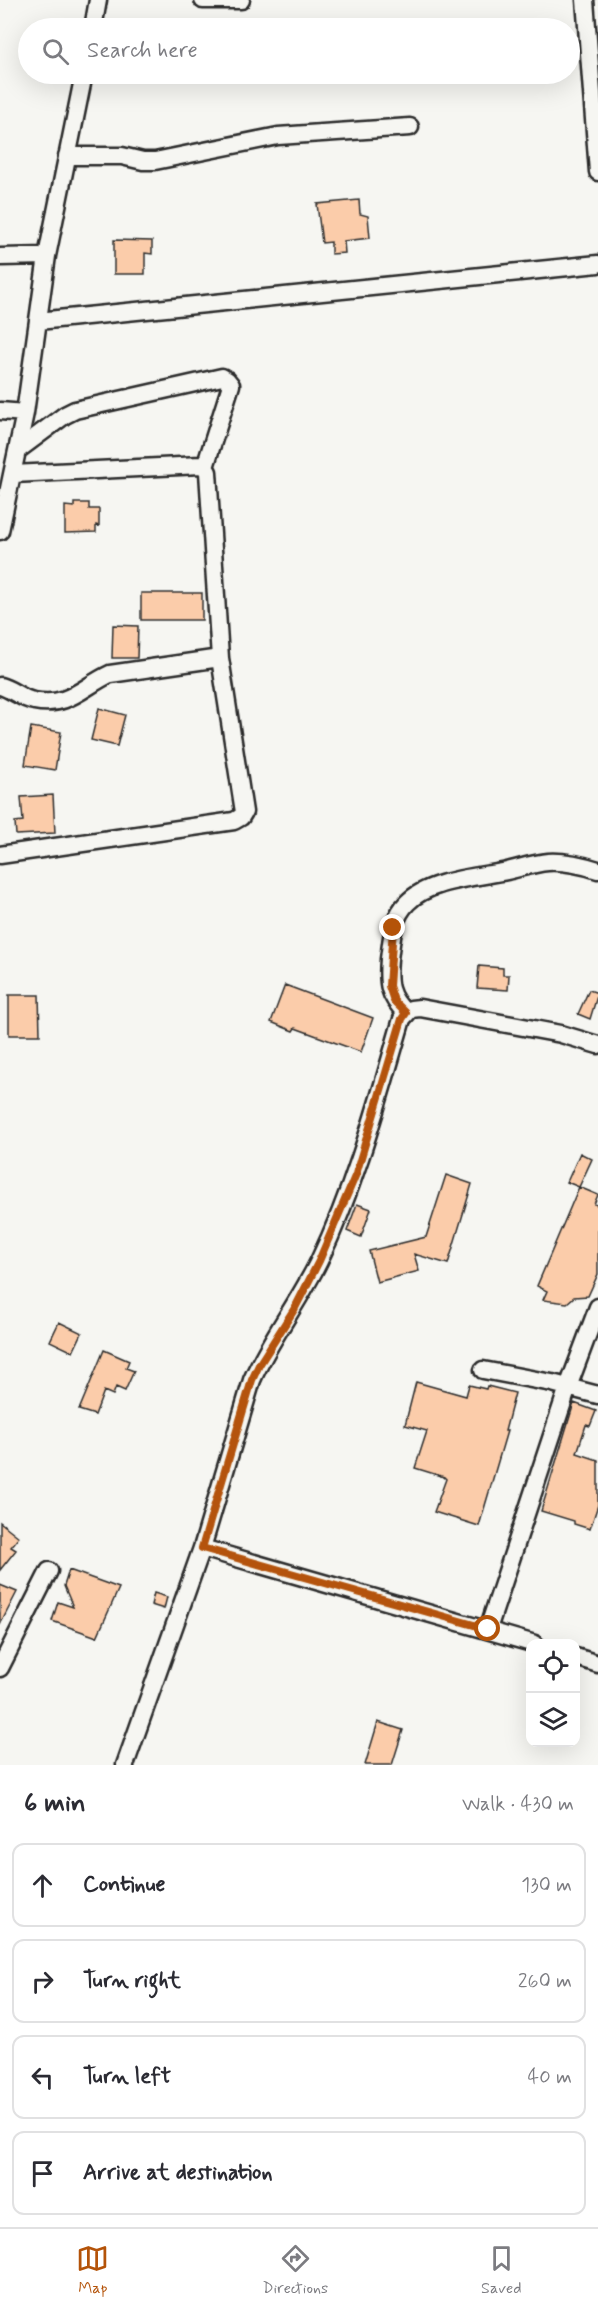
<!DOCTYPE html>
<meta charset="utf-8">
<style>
body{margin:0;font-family:Mynerve,sans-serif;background:#f7f7f7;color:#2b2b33}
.controls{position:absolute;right:18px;bottom:18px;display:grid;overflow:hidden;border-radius:12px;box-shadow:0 6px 24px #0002}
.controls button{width:54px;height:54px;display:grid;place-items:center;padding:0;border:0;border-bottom:2px solid #e1e1e2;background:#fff;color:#2b2b33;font:30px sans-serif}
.stop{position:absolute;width:18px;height:18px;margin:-14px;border:4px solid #b45309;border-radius:50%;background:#fff}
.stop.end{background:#b45309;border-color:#fff;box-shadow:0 2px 6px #0008}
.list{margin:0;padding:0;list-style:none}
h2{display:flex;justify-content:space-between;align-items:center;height:78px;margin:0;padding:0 24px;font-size:26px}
h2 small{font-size:20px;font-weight:400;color:#7c7c81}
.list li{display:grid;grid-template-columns:39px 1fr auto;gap:18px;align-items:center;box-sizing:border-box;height:84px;margin:0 12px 12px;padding:0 12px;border:2px solid #e1e1e2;border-radius:12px}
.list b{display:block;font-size:22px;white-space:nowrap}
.list em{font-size:20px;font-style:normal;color:#7c7c81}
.icon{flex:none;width:33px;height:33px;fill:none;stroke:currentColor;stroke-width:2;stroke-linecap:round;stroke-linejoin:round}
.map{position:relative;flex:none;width:598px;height:1765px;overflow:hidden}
.search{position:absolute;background:#fff;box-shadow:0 6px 24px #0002;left:18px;right:18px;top:18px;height:66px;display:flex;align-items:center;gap:15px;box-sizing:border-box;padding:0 21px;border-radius:33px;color:#7c7c81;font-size:22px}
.sheet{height:462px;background:#fff}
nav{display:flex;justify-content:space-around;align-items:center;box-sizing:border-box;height:84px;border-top:2px solid #e1e1e2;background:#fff;font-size:16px;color:#7c7c81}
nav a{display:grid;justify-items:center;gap:3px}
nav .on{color:#b45309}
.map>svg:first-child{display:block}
.building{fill:#fbccaa;stroke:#2b2b2b;stroke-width:1.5}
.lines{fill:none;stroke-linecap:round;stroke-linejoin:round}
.minor-casing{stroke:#2b2b2b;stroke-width:21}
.minor{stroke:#f6f6f2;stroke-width:16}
.route{stroke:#b45309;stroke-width:8}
</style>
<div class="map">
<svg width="598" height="1765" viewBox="0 0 598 1765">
<rect width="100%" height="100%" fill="#f6f6f2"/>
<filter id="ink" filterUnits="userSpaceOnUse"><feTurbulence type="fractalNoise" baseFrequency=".0167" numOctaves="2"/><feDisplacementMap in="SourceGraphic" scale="12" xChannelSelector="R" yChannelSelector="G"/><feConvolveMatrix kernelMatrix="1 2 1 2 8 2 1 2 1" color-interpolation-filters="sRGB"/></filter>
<g filter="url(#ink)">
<!-- building -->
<path class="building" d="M359,200l1,14 8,2 2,22 -26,3 1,12 -14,1v-12l-9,1 -5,-39z
M114,240l38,1v13l-7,-1v21h-31z
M74,503h15v6h10v17l-3,-1v7l-31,1v-27l9,1z
M141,593h61v27h-61z
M113,625l25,1 -1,32h-25z
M99,708l26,7 -8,31 -26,-6z
M31,727l30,5 -6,38 -30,-5z
M53,795l2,38 -39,2 -1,-13 8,-1 -2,-24z
M479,966l24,2v7h6l-1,15 -31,-2z
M285,985l88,33 -12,34 -66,-24 -2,3 -22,-9z
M589,990l9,3 -8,26 -12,-5z
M9,995h30l1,40h-31z
M580,1153l12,6 -13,28 -12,-5z
M446,1175l26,9 -24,80 -34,-10 5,17 -42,11 -8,-31 57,-14z
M579,1187l19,8 -4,9 4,1v69l-10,22 -14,1 -7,6 -24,-3 4,-9 -10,-5z
M357,1204l14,5 -10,28 -14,-6z
M59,1322l23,11 -9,19 -23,-11z
M104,1350l25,11 -3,7 8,3 -9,20 -9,-4 -3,8 -9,-4 -9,24 -16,-5z
M416,1382l50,14 3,-11 17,4 1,-3 28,7 -10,38h2l-28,95 -45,-14 12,-33 -2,-2 -29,-9 12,-37 -22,-6z
M574,1403l22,8 -6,15 -4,-1 -9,28 21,7v45l-8,24 -16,-5v-3l-33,-10z
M0,1522l19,15 -8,10 5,3 -16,20z
M69,1570l50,18 -22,49 -45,-16 6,-19 15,5 -9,-21z
M0,1585l17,7 -17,33z
M154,1593l13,4 -3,12 -13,-4z
M378,1722l25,8 -11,35h-27z"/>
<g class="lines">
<!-- minor casing -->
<g class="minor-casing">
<path id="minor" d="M203,0h38
M585,0l13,172
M93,28l5,-28
M67,156h55l21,5h12l123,-25 132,-9
M0,257l47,-1
M38,321l560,-57
M0,411l25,2
M13,474l188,-9 4,2
M0,531l25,-118 22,-157 37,-182
M0,686c12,3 22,13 34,15 34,7 48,-14 76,-27l110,-16
M0,855l234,-34 7,-4 3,-5 -24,-154 -12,-186 -3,-5 26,-82 -4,-5 -5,-3 -147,33 -10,5 -47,35
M406,1013c-18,-17 -19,-30 -17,-54 3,-20 3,-41 18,-56 21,-23 71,-26 100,-32 13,-3 28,-8 41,-9 17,-1 34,3 50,8
M483,1370l69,13 46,12
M202,1548l333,96
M488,1629l80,-242 30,-80
M576,1657l22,7
M0,1668l49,-97
M125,1765l77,-217 50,-168c18,-41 47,-78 67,-119 37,-77 59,-160 83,-242l9,-10 9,-1 141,26 37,11"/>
</g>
<!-- minor -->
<use href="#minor" class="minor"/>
</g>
</g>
<g class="lines" filter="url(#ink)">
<!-- route -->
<path class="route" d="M393,928l-4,58 5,15 12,12 -4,6 -46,155 -37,87 -24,47 -36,57 -7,15 -50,168 286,81"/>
</g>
</svg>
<div class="controls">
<button><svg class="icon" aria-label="locate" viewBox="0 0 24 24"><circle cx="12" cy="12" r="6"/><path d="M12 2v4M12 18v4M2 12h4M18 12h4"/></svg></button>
<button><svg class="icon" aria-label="layers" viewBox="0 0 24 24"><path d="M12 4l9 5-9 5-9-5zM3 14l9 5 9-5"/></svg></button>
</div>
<div class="stop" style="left:488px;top:1629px"></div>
<div class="stop end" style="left:393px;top:928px"></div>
<div class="search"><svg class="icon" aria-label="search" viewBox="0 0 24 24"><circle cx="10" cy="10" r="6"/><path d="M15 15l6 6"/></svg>Search here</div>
</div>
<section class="sheet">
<h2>6 min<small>Walk · 430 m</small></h2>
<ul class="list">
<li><svg class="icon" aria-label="ahead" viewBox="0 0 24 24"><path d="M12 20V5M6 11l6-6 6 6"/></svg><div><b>Continue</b></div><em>130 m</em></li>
<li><svg class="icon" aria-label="right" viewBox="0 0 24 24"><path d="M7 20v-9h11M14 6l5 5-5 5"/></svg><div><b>Turn right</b></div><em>260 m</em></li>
<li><svg class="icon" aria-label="left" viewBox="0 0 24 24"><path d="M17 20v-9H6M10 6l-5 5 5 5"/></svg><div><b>Turn left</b></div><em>40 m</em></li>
<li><svg class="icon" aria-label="arrive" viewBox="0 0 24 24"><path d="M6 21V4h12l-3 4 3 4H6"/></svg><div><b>Arrive at destination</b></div></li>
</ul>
</section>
<nav>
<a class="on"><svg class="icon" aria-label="map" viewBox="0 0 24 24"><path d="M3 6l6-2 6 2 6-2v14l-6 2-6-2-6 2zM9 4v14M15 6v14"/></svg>Map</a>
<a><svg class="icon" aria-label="directions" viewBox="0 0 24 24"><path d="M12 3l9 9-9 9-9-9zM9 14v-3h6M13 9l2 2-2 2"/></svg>Directions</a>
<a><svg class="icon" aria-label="saved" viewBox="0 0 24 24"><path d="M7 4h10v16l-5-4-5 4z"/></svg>Saved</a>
</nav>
